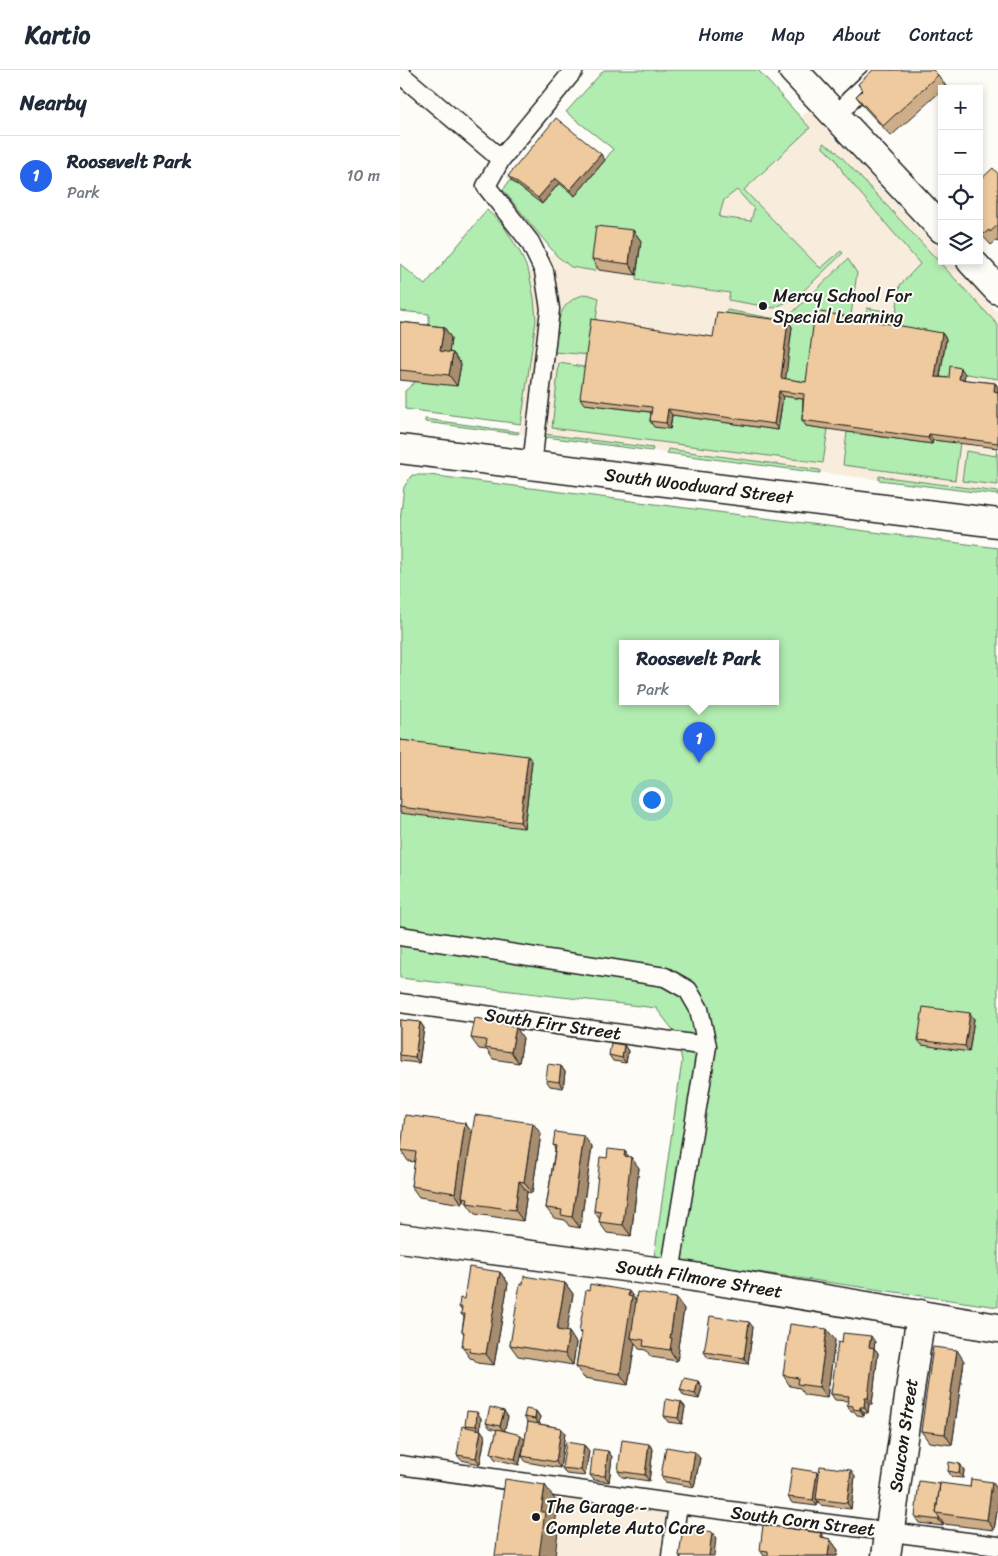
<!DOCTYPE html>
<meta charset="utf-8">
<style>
body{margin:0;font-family:Sriracha,sans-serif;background:#f2f2f3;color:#1f2937}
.controls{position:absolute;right:15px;top:15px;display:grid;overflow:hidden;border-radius:0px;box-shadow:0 2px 8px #0003}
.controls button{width:45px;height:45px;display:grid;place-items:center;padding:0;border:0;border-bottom:1px solid #e0e1e3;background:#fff;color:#1f2937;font:25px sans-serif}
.you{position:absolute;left:251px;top:729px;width:18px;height:18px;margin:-12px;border:4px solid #fff;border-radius:50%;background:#1a73e8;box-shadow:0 0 0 8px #1a73e833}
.badge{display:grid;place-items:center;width:32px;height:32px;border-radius:50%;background:#2563eb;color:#fff;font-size:16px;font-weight:700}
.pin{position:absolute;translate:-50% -41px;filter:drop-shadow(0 1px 2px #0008)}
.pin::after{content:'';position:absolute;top:26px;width:18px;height:15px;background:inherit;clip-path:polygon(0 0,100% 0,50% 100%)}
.popup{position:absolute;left:219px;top:570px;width:160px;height:65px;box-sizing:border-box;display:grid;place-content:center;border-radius:0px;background:#fff;filter:drop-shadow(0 1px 4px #0005);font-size:16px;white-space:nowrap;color:#747a83}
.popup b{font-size:19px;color:#1f2937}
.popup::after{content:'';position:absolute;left:50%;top:100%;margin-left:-10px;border:10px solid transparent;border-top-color:#fff}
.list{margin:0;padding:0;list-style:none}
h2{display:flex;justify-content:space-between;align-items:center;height:65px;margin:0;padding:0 20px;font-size:21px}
h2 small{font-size:16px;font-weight:400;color:#747a83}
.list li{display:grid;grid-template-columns:32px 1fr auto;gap:15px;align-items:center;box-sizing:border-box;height:80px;padding:0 20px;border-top:1px solid #e0e1e3}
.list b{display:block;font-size:19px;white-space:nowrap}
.list p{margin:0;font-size:16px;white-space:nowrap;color:#747a83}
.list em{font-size:16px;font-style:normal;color:#747a83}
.icon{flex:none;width:28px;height:28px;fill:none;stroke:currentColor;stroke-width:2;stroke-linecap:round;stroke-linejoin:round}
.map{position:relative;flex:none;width:598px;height:1486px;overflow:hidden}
header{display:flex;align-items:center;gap:30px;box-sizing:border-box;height:70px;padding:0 25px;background:#fff;border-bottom:1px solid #e0e1e3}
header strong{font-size:24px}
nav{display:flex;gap:28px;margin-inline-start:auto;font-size:18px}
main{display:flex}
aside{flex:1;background:#fff}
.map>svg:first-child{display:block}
.built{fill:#f8eddc}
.green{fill:#b1ecb0;stroke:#668466;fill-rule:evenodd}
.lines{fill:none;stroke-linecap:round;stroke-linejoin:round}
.lane-casing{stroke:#1c1c1c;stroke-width:21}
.street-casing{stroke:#1c1c1c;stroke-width:31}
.secondary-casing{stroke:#1c1c1c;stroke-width:31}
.lane{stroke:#fdfcf7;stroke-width:18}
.street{stroke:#fdfcf7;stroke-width:28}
.secondary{stroke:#fdfcf7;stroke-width:28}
.wall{fill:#cdae88;stroke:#1c1c1c}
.shaded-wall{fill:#a78d6f;stroke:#1c1c1c}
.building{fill:#eeca9e;stroke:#1c1c1c}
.poi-dot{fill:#1c1c1c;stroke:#fdfcf7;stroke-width:2}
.labels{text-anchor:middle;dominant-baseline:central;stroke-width:4;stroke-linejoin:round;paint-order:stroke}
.poi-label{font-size:18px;fill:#1c1c1c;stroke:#fdfcf7;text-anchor:start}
.street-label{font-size:18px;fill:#1c1c1c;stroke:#fdfcf7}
</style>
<header>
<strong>Kartio</strong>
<nav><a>Home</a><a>Map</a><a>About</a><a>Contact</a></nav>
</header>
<main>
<aside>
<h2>Nearby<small></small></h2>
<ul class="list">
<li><span class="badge">1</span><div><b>Roosevelt Park</b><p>Park</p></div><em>10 m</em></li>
</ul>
</aside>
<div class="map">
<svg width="598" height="1486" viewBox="0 0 598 1486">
<rect width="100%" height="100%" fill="#fdfcf7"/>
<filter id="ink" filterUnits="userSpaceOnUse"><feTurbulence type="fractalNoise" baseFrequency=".02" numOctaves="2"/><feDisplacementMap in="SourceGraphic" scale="10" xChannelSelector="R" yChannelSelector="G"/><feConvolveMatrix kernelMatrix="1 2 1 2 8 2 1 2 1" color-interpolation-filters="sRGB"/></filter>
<g filter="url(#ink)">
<!-- built -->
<path class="built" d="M409,40l133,143v8h8l48,52v182l-480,-61 3,-10 13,-126 -5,-25 25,-21 247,-135z
M103,1418l167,25 -8,43h-168z"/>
<!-- green -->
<path class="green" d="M204,0h154l52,58 -66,62 74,76 3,2 20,-17 2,2 -46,44 -23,11 -46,-8 2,-7 -94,-13 5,-39 -41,21 -5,9 -24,-4 -14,-11 -54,-66 7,-10 32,24 17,-21 46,-23 8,-11 -47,-37zM337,120l17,19 -3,12 -32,-4 5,-17z
M423,73l12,7 163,175v54l-44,-7 -1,12 -14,-2 -75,-58 3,-16 29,5 4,-28 20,-21 -76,-90 -9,-16 -12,-10z
M87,140l16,15 17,27 9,21 5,25 2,22 -15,104 -116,-15v-18l10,-9 13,-46 1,-22 -29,-3v-47l25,21z
M448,189l9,14 -7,49 -40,66 -25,-4 -59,-66 1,-8 49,9 13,-3z
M187,224l12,4 -8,57 -37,-3c4,-26 1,-51 33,-58z
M159,293l31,5 -5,36 71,9 14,16 2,-14 106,15 5,-34 25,4 -2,26 22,3 -5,34 -271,-35z
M25,349l94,13 -1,2 -93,-12z
M447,362l85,12 1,-4 27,3 -5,37 -112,-15z
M144,364l109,14 -1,3 -106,-14z
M597,378l1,37 -36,-4 4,-30 30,5z
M268,379l152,21v3l-153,-20z
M12,405h17l569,73v759l-344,-50 28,-196 -5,-26 -21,-27 -256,-30v-457l4,-34zM223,574h152v58h-152z
M479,406l119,16v3l-119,-15z"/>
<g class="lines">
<!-- lane casing -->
<g class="lane-casing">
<path id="lane" d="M0,4l101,85
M438,48l12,-18 32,-30
M132,395l18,-156 -6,-38 -14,-29 -44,-56 15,-27 73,-89
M0,866l265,41 23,13 11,19 8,37 -37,227
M0,933l307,43
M0,1395l278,39 320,42
M271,1486l7,-52"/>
</g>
<!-- street casing -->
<g class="street-casing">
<g id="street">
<path d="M393,0l149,159"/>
<path d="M571,191l27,29"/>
<path id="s1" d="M0,379l598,74"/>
<path id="s2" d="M486,1486l35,-242"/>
</g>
</g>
<!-- secondary casing -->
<g class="secondary-casing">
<g id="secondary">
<path id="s3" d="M0,1168l270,35 328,55"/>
</g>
</g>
<!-- lane -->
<use href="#lane" class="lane"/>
<!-- street -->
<use href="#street" class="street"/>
<!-- secondary -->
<use href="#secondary" class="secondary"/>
</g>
<!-- wall -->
<path class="wall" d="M538,5l8,11 -3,3h-1v1l-51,46 -27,-29 -8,-11 6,-6 -4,-6z
M205,90l-30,36 -16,-13 -17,21 -30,-23 -4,-5z
M598,104v68l-2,-1 -5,4 -12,-13v-51z
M233,160l8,11 -5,34 -37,-5 -7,-11z
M388,251l4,6 -7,52 21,3 136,-49 4,6 -6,38 9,1 16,-4 -1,6 31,3 3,4v61l-65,-8 -1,4 -126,-18 -4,-6 1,-21 -20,-3 -5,34 -106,-15 -2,14 -16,-2 -4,-6 1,-9 -67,-8 -4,-6 133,-61z
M0,252l44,5 7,11 -2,14 4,1 8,11 -4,22 -57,-6z
M0,670l132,21 -8,67 -124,-15z
M574,949l-5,33 -47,-7 -4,-5z
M0,950l20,2 4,6 -5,35 -19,-2z
M105,953l2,3 16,12 -4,25 -26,-4 -6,-9 -8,-1 -8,-11z
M224,975l4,6 -2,12 -13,-2 -4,-6z
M161,996l4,6 -2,16 -13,-2 -4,-6z
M65,1053l7,10 69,1 -9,59 -5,-1 -4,29 -48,-7 -12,-16 -1,6 -43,-7 -8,-11 4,-24 -7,-1 -7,-11z
M153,1075l39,2 -12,81 -11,-2 -4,-6 -11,-2 -8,-10 9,-59z
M229,1087l10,11 -8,68 -24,-3 -8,-11 1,-2 -6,-9 13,-53z
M100,1202l8,11 -14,82 -17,-2 -3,-4 -4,-1 -8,-11 2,-13 -2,-3 2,-14 -3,-3 1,-3 -3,-4 5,-8z
M165,1213l8,11 -7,38h3l7,11 -3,22 -55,-9 -8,-11 13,-61z
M276,1228l8,11 -6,38 1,2 -2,12 -26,-4 -5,-7 -7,-1 -4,-6 -7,42 -44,-7 -8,-11 5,-33 -2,-2z
M353,1257l-5,37 -40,-6 -4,-6z
M435,1270l-8,58 -22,-3 -5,-7 -10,-2 -7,-11z
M475,1272l-1,6 4,5 -6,51h-3l-1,9h-4v3l-7,-1 -3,-4h-3l-4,-6 1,-4 -13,-1 -4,-6 11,-51z
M564,1291l-12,84 -23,-3 -8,-11z
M298,1311l4,6 -3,12 -15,-3 -4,-6z
M281,1332l4,5 -3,17 -14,-2 -4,-6z
M104,1341l4,6 -4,13 21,10 3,-18 -4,-5 12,-6 4,6 -1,7 22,4 4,5 -5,35 -34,-6 -4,-6 2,-10 -5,19 -24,-6 -4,-6 6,-23 -7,-2 -4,-5z
M81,1348l-1,12 5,6 -5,28 -19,-4 -4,-5 10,-28 -2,-2z
M184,1375l5,6 -4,25 -19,-2 -4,-6z
M253,1379l-4,32 -27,-4 -4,-6z
M208,1381l4,6 -3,25 -15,-2 -4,-5z
M300,1388l-6,29 -29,-5 -4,-6z
M560,1394l4,6 -1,8 -11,-1 -4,-6z
M417,1402l2,4h36l-4,33 -31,-4 -2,-4 -1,5 -25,-3 -4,-6z
M592,1412l6,8v15l-4,25 -50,-6 -1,-1v3l-24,-3 -4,-6 55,-30z
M425,1468l5,1 8,11 -1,6h-73l-4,-6z"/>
<!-- shaded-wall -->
<path class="shaded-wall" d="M201,84l4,6 -30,36 -5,-6z
M155,108l4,5 -17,21 -4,-6z
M233,160l8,11 -5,34 -7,-11z
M388,251l4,6 -7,57 -4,-6z
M44,257l7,11 -3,24 -8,-11z
M542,263l4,6 -7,43 -4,-5z
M53,283l8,11 -4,22 -8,-11z
M561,298l4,6 -2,11 -4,-6z
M595,313l3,4v10l-4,-6z
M379,321l4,5 -5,34 -4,-6z
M268,339l4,6 -2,14 -4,-6z
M529,364l4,6 -1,4 -4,-6z
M128,686l4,5 -8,67 -4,-6z
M570,943l4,6 -5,33 -4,-6z
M20,952l4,6 -5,35 -4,-6z
M116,957l7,11 -4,25 -8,-11z
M224,975l4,6 -2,12 -4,-5z
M161,996l4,6 -2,16 -4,-6z
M65,1053l8,11 -11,63 1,1 -1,6 -7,-11z
M133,1053l8,11 -9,59 -8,-11z
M184,1066l8,11 -12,81 -8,-11z
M225,1081l6,9v-3l8,11 -8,68 -8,-11z
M119,1111l8,11 -4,29 -8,-11z
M100,1202l8,11 -14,82 -8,-11z
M165,1213l8,11 -8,47 -8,-11z
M229,1221l8,11 -6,36 4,5 -7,42 -8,-11z
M276,1228l8,11 -6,38 1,2 -2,12 -7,-11v-12z
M349,1252l4,5 -5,37 -4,-6z
M427,1259l8,11 -8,58 -8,-11z
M169,1262l7,11 -3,22 -8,-11z
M471,1266l4,6 -1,6 4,5 -6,51 -4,-6 1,-51z
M557,1280l7,11 -12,84 -7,-11z
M298,1311l4,6 -3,12 -4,-5z
M465,1328l4,6 -1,9 -4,-6z
M281,1332l4,5 -3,17 -4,-6z
M460,1337l4,6v3l-4,-6z
M104,1341l4,6 -4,15 -4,-6z
M136,1341l4,6 -1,8 -4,-6z
M77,1342l4,6 -1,14 -4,-6z
M161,1358l4,5 -5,35 -4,-6z
M81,1360l4,6 -5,28 -4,-6z
M121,1365l4,5 -6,25 -4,-6z
M249,1374l4,5 -4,32 -4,-6z
M184,1375l5,6 -4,25 -4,-6z
M208,1381l4,6 -3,25 -4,-6z
M295,1382l5,6 -6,29 -4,-6z
M560,1394l4,6 -1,8 -4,-5z
M451,1400l4,6 -4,33 -4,-6z
M417,1402l4,6 -5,21 2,2 -1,5 -4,-6z
M592,1412l6,8v15l-4,25 -7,-10z
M145,1415l13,19 -3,22 3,5 -3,25h-16l2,-44z
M539,1447l4,6v3l-4,-6z
M312,1462l4,6 -2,18h-5z
M421,1463l8,11 -8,-7z
M430,1469l8,11 -1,6h-9z"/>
<!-- building -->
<path class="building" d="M473,0h60l5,5 -55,51 -27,-30 7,-6 -5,-6z
M156,48l45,36 -31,36 -15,-12 -17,20 -30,-22z
M593,98l5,6v51l-8,7 -1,-2 -5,4 -5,-4v-49z
M196,156l37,4 -4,34 -37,-5z
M415,241l127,22 -7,44 14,1 1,-12 11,2 -2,11 36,4 -1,8 4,1v51l-69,-9 -1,4 -126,-18 2,-26 -25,-3 -5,33 -106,-15 -2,14 -16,-2 2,-14 -72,-9 11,-79 122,18 4,-25 71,9 -7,57 25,4z
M0,252l44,5 -4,24 13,2 -4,22 -49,-5z
M0,670l128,16 -8,66 -120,-15z
M523,937l47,6 -5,33 -47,-6z
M75,948l30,5v2l11,2 -5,25 -26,-4 1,-8 -15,-2z
M0,950l20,2 -5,35 -15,-2z
M211,973l13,2 -2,13 -13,-3z
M148,994l13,2 -2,16 -13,-2z
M5,1045l60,8 -10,70 -44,-7 5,-34 -15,-2z
M75,1045l58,8 -9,59 -5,-1 -4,29 -48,-7 1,-5 -6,-1z
M155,1062l29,4 -12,81 -11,-2 1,-5 -16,-2 10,-62 -3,-1z
M208,1079l17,2 -1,5 7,1 -8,68 -24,-3 2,-10 -7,-1 6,-54 7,1z
M69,1197l31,5 -14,82 -17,-2 1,-4 -8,-1 2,-15 -2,-1 3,-17h-4l1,-7h-3l1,-9 4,1z
M124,1206l41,7 -8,47 12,2 -4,22 -55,-9 10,-61h3z
M190,1214l39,7 -1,5 4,1 -12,77 -44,-7 6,-35h-3l7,-42 3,1z
M237,1222l39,6 -6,40h2l-2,12 -27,-4 1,-6 -13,-2z
M310,1246l39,6 -5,36 -40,-6z
M390,1254l37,5 -8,58 -22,-3 1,-6 -15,-3z
M443,1263l28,3 -2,11 5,1 -6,50h-3l-1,9h-4v3l-7,-1v-3l-6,-1 2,-9 -18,-2 7,-52 4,1z
M533,1277l24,3 -12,84 -24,-3z
M284,1308l14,3 -3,13 -15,-4z
M266,1329l15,3 -3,16 -14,-2z
M90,1337l14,4 -4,15 -14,-3z
M126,1339l10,2 -1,8 -11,-2z
M67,1341l10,1 -1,14 -11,-1z
M128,1352l33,6 -5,34 -34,-6z
M62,1356l19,4 -5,28 -19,-3z
M97,1359l24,6 -6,24 -24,-6z
M222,1370l27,4 -4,31 -27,-4z
M166,1372l18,3 -3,25 -19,-2z
M266,1377l29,5 -5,29 -29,-5z
M193,1379l15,2 -3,25 -15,-1z
M549,1392l11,2 -1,9 -11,-2z
M420,1396l31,4 -4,33 -31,-4z
M392,1398l25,4 -4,28 -25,-3z
M105,1409l40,6 -4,27h4l-6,44h-44z
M571,1409l21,3 -5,38 -51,-7 4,-30 30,4z
M519,1411l21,3 -4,29 3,4v3l-24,-3z
M363,1455l58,8v4l9,2 -2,17h-60v-5l-8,-1z
M283,1458l29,4 -3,24h-30z"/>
</g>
<!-- markers -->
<g class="poi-dot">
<circle cx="363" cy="236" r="5"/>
<circle cx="136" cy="1447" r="5"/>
</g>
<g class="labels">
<!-- poi labels -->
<g class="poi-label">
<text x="373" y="226">Mercy School For<tspan x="373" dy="21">Special Learning</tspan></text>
<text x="146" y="1437">The Garage -<tspan x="146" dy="21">Complete Auto Care</tspan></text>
</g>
<!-- street labels -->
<g class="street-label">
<text stroke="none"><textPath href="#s1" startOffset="301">South Woodward Street</textPath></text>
<text transform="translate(153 954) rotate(8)">South Firr Street</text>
<text stroke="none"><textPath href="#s3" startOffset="302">South Filmore Street</textPath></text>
<text stroke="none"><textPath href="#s2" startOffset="122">Saucon Street</textPath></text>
<text transform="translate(403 1451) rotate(7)">South Corn Street</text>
</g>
</g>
</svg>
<div class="controls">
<button>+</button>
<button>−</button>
<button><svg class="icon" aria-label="locate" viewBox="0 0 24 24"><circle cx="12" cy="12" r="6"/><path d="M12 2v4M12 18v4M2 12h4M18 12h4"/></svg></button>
<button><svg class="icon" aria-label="layers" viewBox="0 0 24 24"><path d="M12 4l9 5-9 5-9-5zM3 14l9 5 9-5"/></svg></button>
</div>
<div class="you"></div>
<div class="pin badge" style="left:299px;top:693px">1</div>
<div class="popup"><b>Roosevelt Park</b>Park</div>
</div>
</main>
